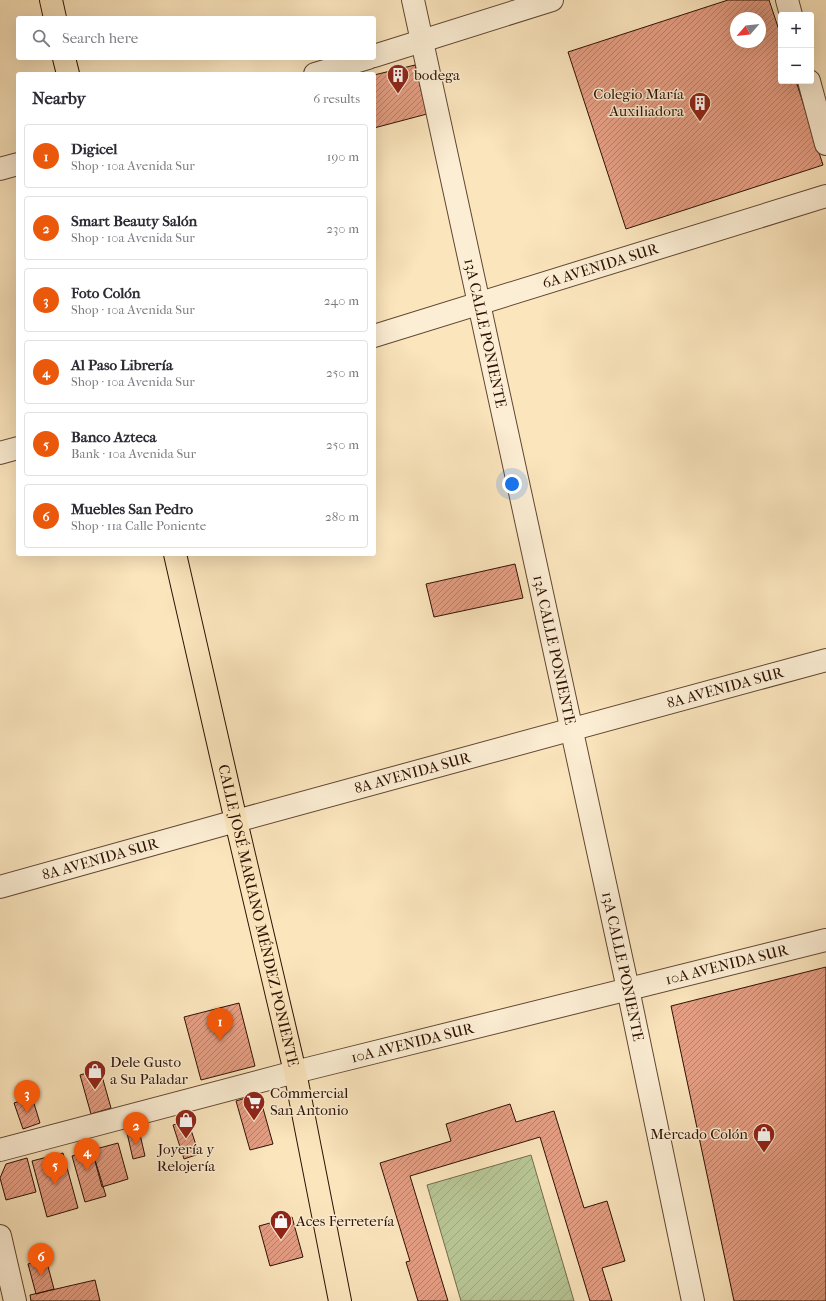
<!DOCTYPE html>
<meta charset="utf-8">
<style>
body{margin:0;font-family:"IM FELL French Canon",serif;background:#f7f7f7;color:#2b2b33}
.controls{position:absolute;right:12px;top:12px;display:grid;overflow:hidden;border-radius:4px;box-shadow:0 4px 16px #0002}
.controls button{width:36px;height:36px;display:grid;place-items:center;padding:0;border:0;border-bottom:1px solid #e1e1e2;background:#fff;color:#2b2b33;font:20px sans-serif}
.compass{position:absolute;left:730px;top:12px;width:36px;height:36px;border-radius:50%;background:#fff;box-shadow:0 4px 16px #0002;rotate:242deg}
.you{position:absolute;left:512px;top:484px;width:14px;height:14px;margin:-10px;border:3px solid #fff;border-radius:50%;background:#1a73e8;box-shadow:0 0 0 6px #1a73e833}
.badge{display:grid;place-items:center;width:26px;height:26px;border-radius:50%;background:#ea580c;color:#fff;font-size:13px;font-weight:700}
.pin{position:absolute;translate:-50% -33px;filter:drop-shadow(0 1px 2px #0008)}
.pin::after{content:'';position:absolute;top:21px;width:14px;height:12px;background:inherit;clip-path:polygon(0 0,100% 0,50% 100%)}
.list{margin:0;padding:0;list-style:none}
h2{display:flex;justify-content:space-between;align-items:center;height:52px;margin:0;padding:0 16px;font-size:17px}
h2 small{font-size:13px;font-weight:400;color:#7c7c81}
.list li{display:grid;grid-template-columns:26px 1fr auto;gap:12px;align-items:center;box-sizing:border-box;height:64px;margin:0 8px 8px;padding:0 8px;border:1px solid #e1e1e2;border-radius:4px}
.list b{display:block;font-size:15px;white-space:nowrap}
.list p{margin:0;font-size:13px;white-space:nowrap;color:#7c7c81}
.list em{font-size:13px;font-style:normal;color:#7c7c81}
.icon{flex:none;width:22px;height:22px;fill:none;stroke:currentColor;stroke-width:2;stroke-linecap:round;stroke-linejoin:round}
.map{position:relative;flex:none;width:826px;height:1301px;overflow:hidden}
.search{position:absolute;background:#fff;box-shadow:0 4px 16px #0002;left:16px;top:16px;width:360px;height:44px;display:flex;align-items:center;gap:10px;box-sizing:border-box;padding:0 14px;border-radius:4px;color:#7c7c81;font-size:15px}
.panel{position:absolute;background:#fff;box-shadow:0 4px 16px #0002;left:16px;top:72px;width:360px;height:484px;border-radius:4px}
.map>svg:first-child{display:block}
.garden{fill:url(#garden-furrows);stroke:#736c4d}
.building{fill:url(#building-hatch);stroke:#2e1104;fill-rule:evenodd}
.lines{fill:none;stroke-linecap:round;stroke-linejoin:round}
.minor-casing{stroke:#614632;stroke-width:24}
.major-casing{stroke:#2e1104;stroke-width:24}
.minor{stroke:#fceed4;stroke-width:22}
.major{stroke:#fbe5bd;stroke-width:22}
.labels{text-anchor:middle;dominant-baseline:central;stroke-width:3;stroke-linejoin:round;paint-order:stroke}
.poi-label{font-size:15px;fill:#2e1104;stroke:#fceed4;text-anchor:start}
.street-label{font-size:15px;fill:#2e1104;stroke:#fceed4}
</style>
<div class="map">
<svg width="826" height="1301" viewBox="0 0 826 1301">
<defs>
<pattern id="garden-furrows" width="10" height="10" patternUnits="userSpaceOnUse"><rect width="10" height="10" fill="#b8c696"/><path d="M-1 1l2-2M0 10L10 0M9 11l2-2" fill="none" stroke="#9ea980"/></pattern>
<pattern id="building-hatch" width="6" height="6" patternUnits="userSpaceOnUse"><rect width="6" height="6" fill="#e59f85"/><path d="M-1 1l2-2M0 6l6-6M5 7l2-2" fill="none" stroke="#ba806b"/></pattern>
</defs>
<rect width="100%" height="100%" fill="#fbe5bd"/>
<filter id="stains"><feTurbulence type="fractalNoise" baseFrequency=".005" numOctaves="4"/><feColorMatrix values="0 0 0 0 .2 0 0 0 0 .09 0 0 0 0 .02 0 0 0 .5 -.17"/></filter>
<radialGradient id="worn" r=".72"><stop offset=".6" stop-color="#630" stop-opacity="0"/><stop offset="1" stop-color="#630" stop-opacity=".3"/></radialGradient>
<!-- garden -->
<path class="garden" d="M531,1155l43,146h-113l-34,-116z"/>
<!-- building -->
<path class="building" d="M728,0h41l12,36v45h15l27,84 -197,64 -58,-177zM736,18h24v24h-24z
M415,65l12,49 -53,14v-53z
M515,564l8,34 -89,19 -8,-33z
M826,967v334h-92l-63,-295z
M239,1003l16,63 -54,14 -17,-63z
M100,1069l11,39 -20,6 -11,-39z
M259,1094l14,50 -23,6 -14,-49z
M32,1097l8,26 -17,6 -9,-26z
M510,1104l6,18 38,-11 30,97 23,-7 18,60 -23,7 10,33h-22l-50,-164 -130,39 38,125h-30l-12,-39 4,-1 -30,-98 71,-22 -5,-17z
M188,1121l11,33 -15,5 -11,-34z
M139,1130l6,26 -12,3 -6,-26z
M118,1143l10,36 -26,8 -10,-37z
M92,1150l14,46 -21,6 -13,-46z
M63,1153l15,55 -31,9 -15,-56z
M27,1158l9,34 -30,8 -6,-22 6,-14z
M292,1217l11,40 -33,9 -11,-40z
M46,1259l8,30 -18,5 -8,-30z
M95,1280l5,21h-69l-1,-6z"/>
<g class="lines">
<!-- minor casing -->
<g class="minor-casing">
<g id="minor">
<path id="s1" d="M413,0l215,989 65,312"/>
<path d="M787,0l4,15"/>
<path d="M374,56l178,-56"/>
<path d="M315,74l53,-16"/>
<path d="M809,81l17,63"/>
<path d="M0,169l18,-5"/>
<path id="s2" d="M374,336l452,-140"/>
<path d="M0,453l18,-5"/>
<path id="s3" d="M0,887l236,-66 590,-161"/>
<path id="s4" d="M0,1150l295,-78 531,-132"/>
<path d="M0,1236l15,65"/>
</g>
</g>
<!-- major casing -->
<g class="major-casing">
<g id="major">
<path d="M51,0l4,18"/>
<path d="M64,58l4,16"/>
<path id="s5" d="M175,554l61,267 59,251 45,229"/>
</g>
</g>
<!-- minor -->
<use href="#minor" class="minor"/>
<!-- major -->
<use href="#major" class="major"/>
</g>
<!-- icons -->
<defs>
<g id="building-pin" transform="scale(1.15)"><path d="M0 17L-7.5 6A9.5 9.5 0 1 1 7.5 6Z" fill="#8f2418" stroke="#fceed4"/><path d="M-4-6H4V6H1V3H-1V6H-4ZM-2.5-4.3h1.7v1.8h-1.7ZM.8-4.3h1.7v1.8H.8ZM-2.5-1h1.7V.8h-1.7ZM.8-1h1.7V.8H.8Z" fill="#fff"/></g>
<g id="shop-pin" transform="scale(1.15)"><path d="M0 17L-7.5 6A9.5 9.5 0 1 1 7.5 6Z" fill="#8f2418" stroke="#fceed4"/><path d="M-5-2.5h2.3a2.7 3.5 0 0 1 5.4 0H5L5.5 6h-11ZM-1.5-2.5h3a1.5 2.3 0 0 0-3 0Z" fill="#fff"/></g>
<g id="supermarket-pin" transform="scale(1.15)"><path d="M0 17L-7.5 6A9.5 9.5 0 1 1 7.5 6Z" fill="#8f2418" stroke="#fceed4"/><path d="M-6-5.5h2.5l.6 2H6L4.5 2H-2.5L-4.4-4H-6ZM-1.5 3.2a1.3 1.3 0 1 0 .1 0ZM3 3.2a1.3 1.3 0 1 0 .1 0Z" fill="#fff"/></g>
</defs>
<g fill-rule="evenodd">
<use href="#building-pin" x="398" y="75"/>
<use href="#building-pin" x="700" y="103"/>
<use href="#shop-pin" x="95" y="1071"/>
<use href="#supermarket-pin" x="254" y="1102"/>
<use href="#shop-pin" x="186" y="1120"/>
<use href="#shop-pin" x="764" y="1134"/>
<use href="#shop-pin" x="281" y="1221"/>
</g>
<g class="labels">
<!-- poi labels -->
<g class="poi-label">
<text x="414" y="75">bodega</text>
<text x="684" y="94" text-anchor="end">Colegio María<tspan x="684" dy="17">Auxiliadora</tspan></text>
<text x="110" y="1062">Dele Gusto<tspan x="110" dy="17">a Su Paladar</tspan></text>
<text x="270" y="1093">Commercial<tspan x="270" dy="17">San Antonio</tspan></text>
<text x="748" y="1134" text-anchor="end">Mercado Colón</text>
<text x="186" y="1149" text-anchor="middle">Joyería y<tspan x="186" dy="17">Relojería</tspan></text>
<text x="296" y="1221">Aces Ferretería</text>
</g>
<!-- street labels -->
<g class="street-label">
<text stroke="none"><textPath href="#s2" startOffset="237">6A AVENIDA SUR</textPath></text>
<text stroke="none"><textPath href="#s1" startOffset="341">13A CALLE PONIENTE</textPath></text>
<text stroke="none"><textPath href="#s1" startOffset="665">13A CALLE PONIENTE</textPath></text>
<text stroke="none"><textPath href="#s3" startOffset="752">8A AVENIDA SUR</textPath></text>
<text stroke="none"><textPath href="#s3" startOffset="428">8A AVENIDA SUR</textPath></text>
<text stroke="none"><textPath href="#s3" startOffset="104">8A AVENIDA SUR</textPath></text>
<text stroke="none"><textPath href="#s5" startOffset="371">CALLE JOSÉ MARIANO MÉNDEZ PONIENTE</textPath></text>
<text stroke="none"><textPath href="#s4" startOffset="750">10A AVENIDA SUR</textPath></text>
<text stroke="none"><textPath href="#s1" startOffset="989">13A CALLE PONIENTE</textPath></text>
<text stroke="none"><textPath href="#s4" startOffset="426">10A AVENIDA SUR</textPath></text>
</g>
</g>
<rect width="100%" height="100%" filter="url(#stains)"/>
<rect width="100%" height="100%" fill="url(#worn)"/>
</svg>
<div class="controls">
<button>+</button>
<button>−</button>
</div>
<svg class="compass" viewBox="-18 -18 36 36"><path d="M0-13l5 13h-10z" fill="#e53935"/><path d="M0 13l5-13h-10z" fill="#7c7c81"/></svg>
<div class="you"></div>
<div class="pin badge" style="left:220px;top:1041px">1</div>
<div class="pin badge" style="left:136px;top:1145px">2</div>
<div class="pin badge" style="left:27px;top:1113px">3</div>
<div class="pin badge" style="left:87px;top:1171px">4</div>
<div class="pin badge" style="left:55px;top:1185px">5</div>
<div class="pin badge" style="left:41px;top:1276px">6</div>
<div class="search"><svg class="icon" aria-label="search" viewBox="0 0 24 24"><circle cx="10" cy="10" r="6"/><path d="M15 15l6 6"/></svg>Search here</div>
<section class="panel">
<h2>Nearby<small>6 results</small></h2>
<ul class="list">
<li><span class="badge">1</span><div><b>Digicel</b><p>Shop · 10a Avenida Sur</p></div><em>190 m</em></li>
<li><span class="badge">2</span><div><b>Smart Beauty Salón</b><p>Shop · 10a Avenida Sur</p></div><em>230 m</em></li>
<li><span class="badge">3</span><div><b>Foto Colón</b><p>Shop · 10a Avenida Sur</p></div><em>240 m</em></li>
<li><span class="badge">4</span><div><b>Al Paso Librería</b><p>Shop · 10a Avenida Sur</p></div><em>250 m</em></li>
<li><span class="badge">5</span><div><b>Banco Azteca</b><p>Bank · 10a Avenida Sur</p></div><em>250 m</em></li>
<li><span class="badge">6</span><div><b>Muebles San Pedro</b><p>Shop · 11a Calle Poniente</p></div><em>280 m</em></li>
</ul>
</section>
</div>
